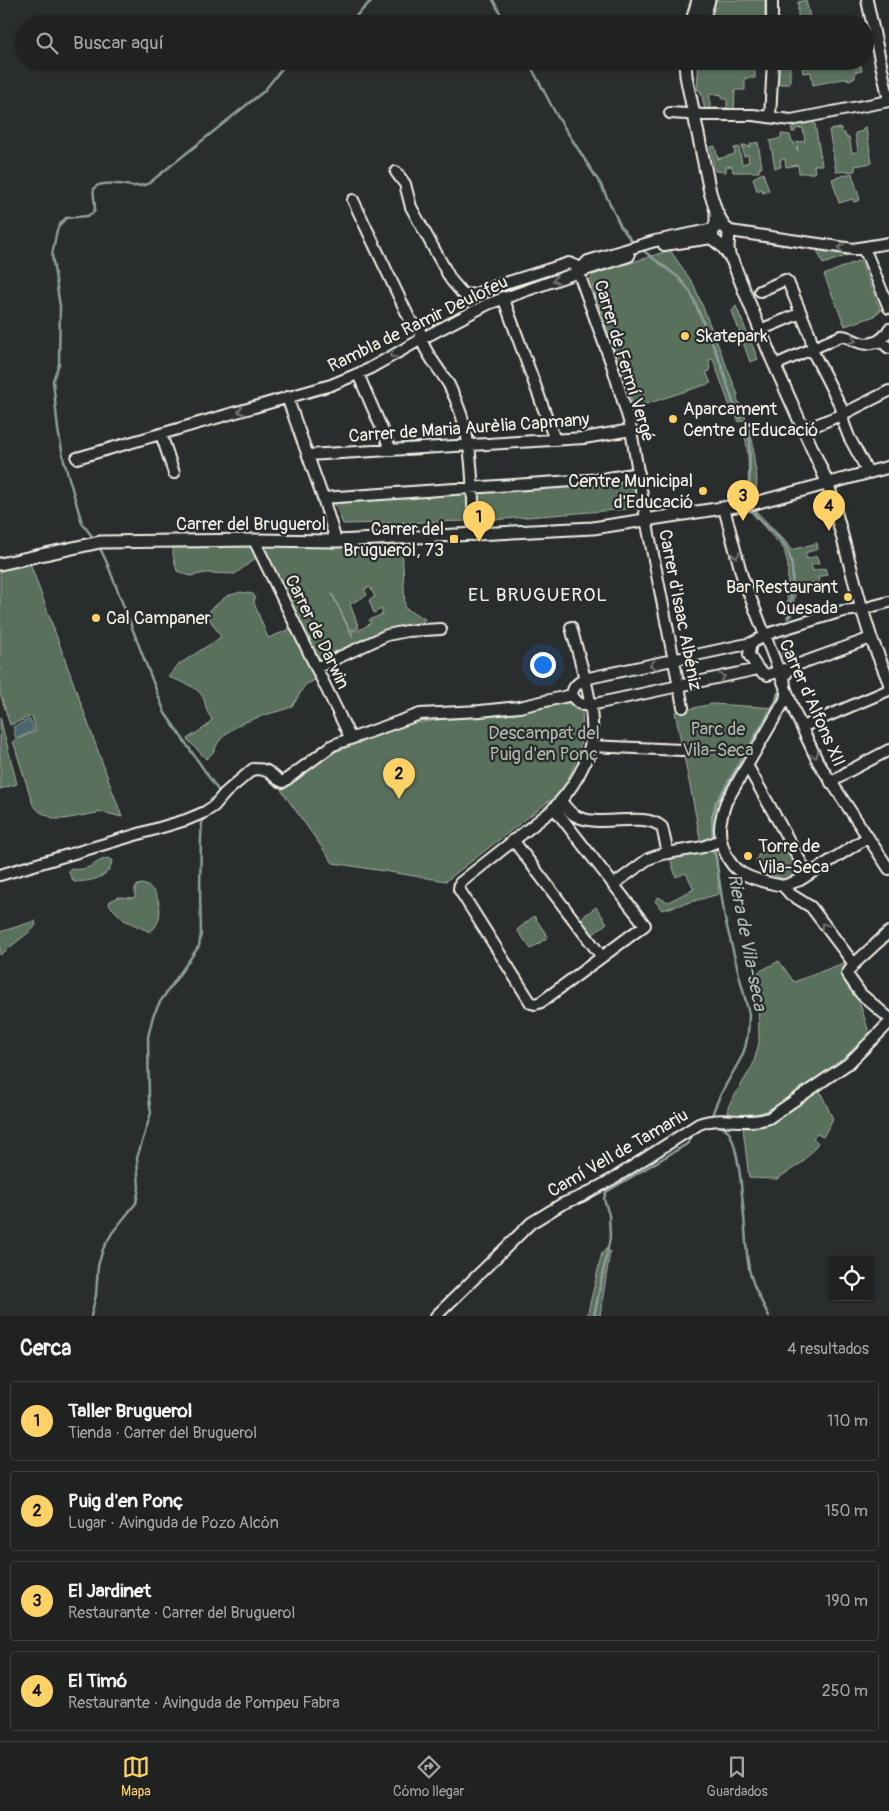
<!DOCTYPE html>
<html lang="es">
<meta charset="utf-8">
<style>
body{margin:0;font-family:Pangolin,sans-serif;background:#282a2a;color:#f1f3f6}
.controls{position:absolute;right:15px;bottom:15px;display:grid;overflow:hidden;border-radius:5px;box-shadow:0 1px 4px #0004}
.controls button{width:45px;height:45px;display:grid;place-items:center;padding:0;border:0;border-bottom:1px solid #3d3f40;background:#202222;color:#f1f3f6;font:25px sans-serif}
.you{position:absolute;left:542px;top:664px;width:18px;height:18px;margin:-12px;border:4px solid #fff;border-radius:50%;background:#1a73e8;box-shadow:0 0 0 8px #1a73e833}
.badge{display:grid;place-items:center;width:32px;height:32px;border-radius:50%;background:#ffd166;color:#111;font-size:16px;font-weight:700}
.pin{position:absolute;translate:-50% -41px;filter:drop-shadow(0 1px 2px #0008)}
.pin::after{content:'';position:absolute;top:26px;width:18px;height:15px;background:inherit;clip-path:polygon(0 0,100% 0,50% 100%)}
.list{margin:0;padding:0;list-style:none}
h2{display:flex;justify-content:space-between;align-items:center;height:65px;margin:0;padding:0 20px;font-size:21px}
h2 small{font-size:16px;font-weight:400;color:#a2a4a5}
.list li{display:grid;grid-template-columns:32px 1fr auto;gap:15px;align-items:center;box-sizing:border-box;height:80px;margin:0 10px 10px;padding:0 10px;border:1px solid #3d3f40;border-radius:5px}
.list b{display:block;font-size:19px;white-space:nowrap}
.list p{margin:0;font-size:16px;white-space:nowrap;color:#a2a4a5}
.list em{font-size:16px;font-style:normal;color:#a2a4a5}
.icon{flex:none;width:28px;height:28px;fill:none;stroke:currentColor;stroke-width:2;stroke-linecap:round;stroke-linejoin:round}
.map{position:relative;flex:none;width:889px;height:1316px;overflow:hidden}
.search{position:absolute;background:#202222;box-shadow:0 1px 4px #0004;left:15px;right:15px;top:15px;height:55px;display:flex;align-items:center;gap:12px;box-sizing:border-box;padding:0 18px;border-radius:28px;color:#a2a4a5;font-size:19px}
.sheet{height:425px;background:#202222}
nav{display:flex;justify-content:space-around;align-items:center;box-sizing:border-box;height:70px;border-top:1px solid #3d3f40;background:#202222;font-size:14px;color:#a2a4a5}
nav a{display:grid;justify-items:center;gap:2px}
nav .on{color:#ffd166}
.map>svg:first-child{display:block}
.green{fill:#59705c;stroke:#a6b0a2;fill-rule:evenodd}
.water{fill:#48666b;stroke:#8d9e9d}
.lines{fill:none;stroke-linecap:round;stroke-linejoin:round}
.stream{stroke:#8d9e9d;stroke-width:2.5}
.minor-casing{stroke:#f4f1e8;stroke-width:14}
.tertiary-casing{stroke:#f4f1e8;stroke-width:15}
.minor{stroke:#2a2d2e;stroke-width:10}
.tertiary{stroke:#2a2d2e;stroke-width:11}
.oneway{stroke:#71726f}
.poi-dot{fill:#ffd166;stroke:#2a2d2e;stroke-width:2}
.labels{text-anchor:middle;dominant-baseline:central;stroke-width:4.5;stroke-linejoin:round;paint-order:stroke}
.street-label{font-size:18px;fill:#f4f1e8;stroke:#2a2d2e}
.poi-label{font-size:18px;fill:#f4f1e8;stroke:#2a2d2e;text-anchor:start}
.park-label{font-size:18px;fill:#aeb7a9;stroke:#2a2d2e}
.neighbourhood-label{font-size:19px;letter-spacing:1px;fill:#f4f1e8;stroke:#2a2d2e}
.water-label{font-size:19px;font-style:italic;fill:#afb9b6;stroke:#2a2d2e}
</style>
<div class="map">
<svg width="889" height="1316" viewBox="0 0 889 1316">
<rect width="100%" height="100%" fill="#2a2d2e"/>
<filter id="ink" filterUnits="userSpaceOnUse"><feTurbulence type="fractalNoise" baseFrequency=".02" numOctaves="2"/><feDisplacementMap in="SourceGraphic" scale="10" xChannelSelector="R" yChannelSelector="G"/><feConvolveMatrix kernelMatrix="1 2 1 2 8 2 1 2 1" color-interpolation-filters="sRGB"/></filter>
<g filter="url(#ink)">
<!-- green -->
<path class="green" d="M716,0h49v24h-32l-22,-7z
M806,0l4,18 -12,3v-19z
M699,61h56v17h-10v12h-10l-1,22 -29,-2 -4,-18 -4,-3zM710,93l12,2v4h5v9h-17z
M776,61h14v23h-14z
M809,61h51l2,10 -7,1v6l-7,2v-2l-35,7 -2,-13 -8,1 -1,-5 8,-1z
M814,118l8,47h-8l1,8h-16l-1,-8 -12,2 -1,-8 -5,1 1,7 -6,1 -5,-27 11,-3v-4l9,1 2,7h2l4,9 -1,-9 8,-1 -2,-13 -8,1v3h-3l-1,-10z
M866,127l6,36 -17,3v5l-19,1 -7,-42 12,-2 1,5h3l1,5 3,-1 3,16 6,-2 -3,-18 8,-2v-3z
M758,142l4,25 -3,1v4h-26l-1,-6 -6,1v5l-11,-1 -5,-24 5,-1 3,13 17,-5 -1,-6 5,-1 3,17 7,-2 -1,-7 -4,1 -2,-10 4,-1 1,2 4,-1 -1,-2z
M763,173l6,18 -6,2 -1,-4 -5,2 -4,-13z
M852,173l8,27 -6,2 -1,-3 -14,4 -7,-24z
M670,250l24,35 44,110 -2,1 10,23 -7,3 -10,-18 -16,-45 -4,1 1,11 -4,1 5,11 -77,25 -44,-129 3,-4z
M817,250l34,4 -28,10z
M860,260l21,51 -6,3v2l-30,10 -21,-51z
M563,267l11,2 -151,64 10,-8 28,-13 24,-19z
M736,306l22,53 -8,3 -18,-51z
M748,423l5,21 1,16 3,18 -1,19 -8,1c0,-20 3,-53 -7,-71z
M635,476l5,32 -162,13 -2,-32z
M468,490l1,31 -126,3 -11,-27z
M755,510l30,31 6,9 26,-7 1,6 -13,4 2,6 10,-3 2,7 -8,2 2,6 12,-3 2,7 -9,2 1,5 -23,7 -5,28 -4,2 1,-54 -4,-16 -34,-38z
M254,540l7,14 -26,20 -29,-1 -16,3 -13,-5 -4,-16v-9z
M402,543l3,65 20,11 -2,3 -28,5 -81,37 -52,-117 47,-3zM370,587l5,10 -6,3 5,13 7,-4 2,5 -14,6 2,3 -11,7 -9,1 2,7 -21,-44 18,36 9,-2 -9,-24 17,-9 -3,-6z
M30,563l92,254 -20,-5 -38,7h-9l-15,-7 -7,-7 -20,-64 23,-10 -4,-15 -22,9 -10,-32v-122z
M241,592l12,2 2,4 -1,5 14,35 18,-7 7,-5 24,53 -12,6 -13,22c-24,8 -52,12 -70,31 -8,8 -5,13 -16,21l-19,-20 20,-13 5,-7c-8,-10 -5,-13 -9,-22 -6,-11 -24,-16 -35,-20l10,-12 43,-28 -11,-17v-10l17,-14z
M567,703l15,7c3,37 -8,61 -27,92l-6,-1 -103,80 -113,-18 -52,-73 46,-35 82,-31 36,-5 62,-4z
M712,704l65,4 -55,96 -3,34 -18,6 -7,-38 -19,-94z
M0,717l17,67 -17,5z
M785,842l17,31 -18,6 -24,-8 -4,-11 3,-6z
M704,849l3,3 5,-2 5,9 2,35 -57,16 -7,-9 3,-4 10,5 26,-13 -8,-16 -10,4 -6,-19z
M108,858l4,3c-3,19 -24,20 -38,21l-6,-11 1,-2c24,2 21,-6 39,-11z
M142,884c20,4 24,37 8,48l-26,-12 -15,-15 1,-4 9,-4 14,1 2,-1v-9l3,-3z
M596,907l11,16 -16,13 -11,-17z
M534,916l14,21 -17,12 -14,-19z
M35,921l1,4 -3,4 -33,26v-23z
M779,961l15,21 52,-20 25,76c-30,31 -68,52 -105,73 -11,4 -27,6 -38,2v-6l25,-42 6,-22 -1,-57 -9,-9z
M819,1089l14,30 -10,18 -6,-3 -4,4 5,5 -15,19 -26,17 -28,-1 -6,-50h15l11,-4z
M607,1248l3,4 -10,64h-13l15,-63z"/>
<!-- water -->
<path class="water" d="M30,719l4,11 -18,9 -3,-12z"/>
<g class="lines">
<!-- stream -->
<path class="stream" d="M493,0l13,24
M345,24l10,-7 17,-17
M528,61l29,55 44,69 20,42 14,18
M641,249l37,28 12,14 31,73 15,48 4,6
M747,429l3,12 -1,59
M751,508c7,12 20,21 30,32 18,20 10,52 8,77
M94,539l-12,-16 -18,-62 -6,-31 -5,-50 6,-16 1,-58 -8,-51 5,-25 4,-7 5,-5 21,-2 7,-4c3,-8 -2,-16 0,-23 3,-10 34,-3 42,-3 4,0 8,-1 12,-2l116,-93 24,-30
M99,546l8,17 58,150 55,80
M782,656l4,-22
M713,839l-1,-21 4,-15 60,-102 2,-8
M712,1116c6,-22 20,-40 30,-60 6,-13 7,-29 7,-42l-24,-95 -11,-74
M715,1124c3,2 8,3 11,5 17,15 18,108 22,133 2,20 12,36 21,54
M91,1316l5,-21 2,-29 5,-17 9,-16 24,-30 3,-15 -2,-30 14,-45 -2,-14 -1,-62 5,-21 7,-14 39,-56 2,-12 -1,-42 1,-55 1,-15 7,-7
M594,1316l16,-78 -1,-23 -5,-16 2,-7 81,-48 5,-8"/>
<!-- minor casing -->
<g class="minor-casing">
<path id="minor" d="M772,0v24
M867,0l22,101
M670,113l34,2h49l38,5 98,-19
M770,117l3,-56
M396,172l9,12 6,23 40,73 11,13 5,2 8,-1 21,-8 73,-23 16,7 44,-14
M353,200l58,122 9,6c-2,18 20,41 29,57 26,51 23,95 25,150
M728,229l2,2 123,18 36,-6
M664,245l48,-7
M861,248l6,7 22,53
M578,271l34,94 18,59 16,95 37,188
M760,291l25,-11 3,2 22,53 4,19 27,53 3,17 5,13 19,35
M503,297l52,143
M760,330l41,-17
M876,342l7,1 6,5
M775,365l66,-29c8,0 12,5 20,7 11,3 23,-3 28,-14
M358,374l33,76
M287,397l36,101 13,43
M804,430l39,-16 46,-23
M161,434l13,39
M308,455l276,-17 47,-8
M77,458l254,-73 36,-15 60,-34 61,-32 88,-31 12,-12 67,-20 59,-12
M323,498l279,-19 37,-6
M724,508l18,68 54,139 22,47 71,107
M254,540l97,199
M752,643l-168,36c-7,5 -11,7 -12,16 5,8 9,11 18,10l168,-36
M316,668l71,-33 20,-4 34,-2
M785,669l-17,6 -5,-2 -5,-4 -9,-14 1,-8 3,-5 20,-10 70,-21 19,-2 27,-7
M802,727l87,-37
M590,746l92,4
M748,767l60,108
M831,783l16,-11 42,-22
M561,801c4,5 8,11 13,14 25,15 68,-5 88,12l6,26
M554,808l91,117 -104,77 -6,2 -4,-1 -72,-114 1,-6 91,-72c20,-20 39,-48 41,-78 2,-33 -13,-74 -21,-106
M513,840l89,117
M0,875l186,-55 19,-8 9,-6 11,-13 28,-24c6,0 12,0 17,4 5,3 6,7 13,9l50,-37 87,-31 60,-3 39,-4 53,-12
M613,885l35,-26 14,-5 41,-7 18,-7
M783,886c-10,-2 -32,-7 -41,-13 -14,-7 -22,-29 -22,-44 0,-9 3,-18 6,-27l59,-102 1,-6 -2,-17 7,-10 80,-29
M783,886l7,8 21,13 43,57
M783,886l17,-6 68,-43
M889,932l-35,32 -7,10 14,20 28,24
M436,1316l95,-93 31,-19 20,-8 34,-19 83,-53c22,-9 46,2 70,-6l80,-55 40,-40"/>
</g>
<!-- tertiary casing -->
<g class="tertiary-casing">
<path id="tertiary" d="M691,24l7,-24
M702,24l7,-24
M685,61l1,15 24,116 6,19 8,15
M716,211v11l-4,14 2,4 9,7 9,13 39,97 57,127 34,125 9,29 18,44
M717,226h7l5,6 -1,15 1,8
M0,564l100,-22 154,-2 82,1 257,-13 162,-25 134,-36"/>
</g>
<!-- minor -->
<use href="#minor" class="minor"/>
<!-- tertiary -->
<use href="#tertiary" class="tertiary"/>
</g>
<!-- one-way arrows -->
<defs><path id="oneway-chevron" d="M-2-3.5L2.5 0L-2 3.5" fill="none" stroke-width="1.6" stroke-linecap="round" stroke-linejoin="round" transform="scale(1.25)"/></defs>
<g class="oneway">
<use href="#oneway-chevron" transform="translate(841 248) rotate(-173)"/>
<use href="#oneway-chevron" transform="translate(556 280) rotate(161)"/>
<use href="#oneway-chevron" transform="translate(853 340) rotate(24)"/>
<use href="#oneway-chevron" transform="translate(393 355) rotate(150)"/>
<use href="#oneway-chevron" transform="translate(241 411) rotate(164)"/>
<use href="#oneway-chevron" transform="translate(736 555) rotate(75)"/>
<use href="#oneway-chevron" transform="translate(653 665) rotate(168)"/>
<use href="#oneway-chevron" transform="translate(722 677) rotate(-12)"/>
<use href="#oneway-chevron" transform="translate(815 755) rotate(65)"/>
<use href="#oneway-chevron" transform="translate(824 926) rotate(-124)"/>
</g>
</g>
<!-- markers -->
<g class="poi-dot">
<circle cx="685" cy="336" r="5"/>
<circle cx="673" cy="419" r="5"/>
<circle cx="703" cy="491" r="5"/>
<rect x="449" y="534" width="10" height="10" rx="2.5"/>
<circle cx="848" cy="597" r="5"/>
<circle cx="96" cy="618" r="5"/>
<circle cx="748" cy="856" r="5"/>
</g>
<g class="labels">
<!-- street labels -->
<g class="street-label">
<text transform="translate(418 324) rotate(-26)">Rambla de Ramir Deulofeu</text>
<text transform="translate(624 361) rotate(73)">Carrer de Fermí Vergé</text>
<text transform="translate(469 428) rotate(-4)">Carrer de Maria Aurèlia Capmany</text>
<text x="251" y="524">Carrer del Bruguerol</text>
<text transform="translate(680 610) rotate(79)">Carrer d'Isaac Albéniz</text>
<text transform="translate(317 632) rotate(64)">Carrer de Darwin</text>
<text transform="translate(812 703) rotate(66)">Carrer d'Alfons XII</text>
<text transform="translate(618 1153) rotate(-30)">Camí Vell de Tamariu</text>
</g>
<!-- poi labels -->
<g class="poi-label">
<text x="695" y="336">Skatepark</text>
<text x="683" y="409">Aparcament<tspan x="683" dy="21">Centre d'Educació</tspan></text>
<text x="693" y="481" text-anchor="end">Centre Municipal<tspan x="693" dy="21">d'Educació</tspan></text>
<text x="444" y="529" text-anchor="end">Carrer del<tspan x="444" dy="21">Bruguerol, 73</tspan></text>
<text x="838" y="587" text-anchor="end">Bar Restaurant<tspan x="838" dy="21">Quesada</tspan></text>
<text x="106" y="618">Cal Campaner</text>
<text x="758" y="846">Torre de<tspan x="758" dy="21">Vila-Seca</tspan></text>
</g>
<!-- park labels -->
<g class="park-label">
<text x="718" y="729">Parc de<tspan x="718" dy="21">Vila-Seca</tspan></text>
<text x="544" y="733">Descampat del<tspan x="544" dy="21">Puig d'en Ponç</tspan></text>
</g>
<!-- neighbourhood labels -->
<g class="neighbourhood-label">
<text x="538" y="595">EL BRUGUEROL</text>
</g>
<!-- water labels -->
<g class="water-label">
<text transform="translate(747 942) rotate(79)">Riera de Vila-seca</text>
</g>
</g>
</svg>
<div class="controls">
<button><svg class="icon" aria-label="locate" viewBox="0 0 24 24"><circle cx="12" cy="12" r="6"/><path d="M12 2v4M12 18v4M2 12h4M18 12h4"/></svg></button>
</div>
<div class="you"></div>
<div class="pin badge" style="left:479px;top:542px">1</div>
<div class="pin badge" style="left:399px;top:799px">2</div>
<div class="pin badge" style="left:743px;top:521px">3</div>
<div class="pin badge" style="left:829px;top:531px">4</div>
<div class="search"><svg class="icon" aria-label="search" viewBox="0 0 24 24"><circle cx="10" cy="10" r="6"/><path d="M15 15l6 6"/></svg>Buscar aquí</div>
</div>
<section class="sheet">
<h2>Cerca<small>4 resultados</small></h2>
<ul class="list">
<li><span class="badge">1</span><div><b>Taller Bruguerol</b><p>Tienda · Carrer del Bruguerol</p></div><em>110 m</em></li>
<li><span class="badge">2</span><div><b>Puig d'en Ponç</b><p>Lugar · Avinguda de Pozo Alcón</p></div><em>150 m</em></li>
<li><span class="badge">3</span><div><b>El Jardinet</b><p>Restaurante · Carrer del Bruguerol</p></div><em>190 m</em></li>
<li><span class="badge">4</span><div><b>El Timó</b><p>Restaurante · Avinguda de Pompeu Fabra</p></div><em>250 m</em></li>
</ul>
</section>
<nav>
<a class="on"><svg class="icon" aria-label="map" viewBox="0 0 24 24"><path d="M3 6l6-2 6 2 6-2v14l-6 2-6-2-6 2zM9 4v14M15 6v14"/></svg>Mapa</a>
<a><svg class="icon" aria-label="directions" viewBox="0 0 24 24"><path d="M12 3l9 9-9 9-9-9zM9 14v-3h6M13 9l2 2-2 2"/></svg>Cómo llegar</a>
<a><svg class="icon" aria-label="saved" viewBox="0 0 24 24"><path d="M7 4h10v16l-5-4-5 4z"/></svg>Guardados</a>
</nav>
